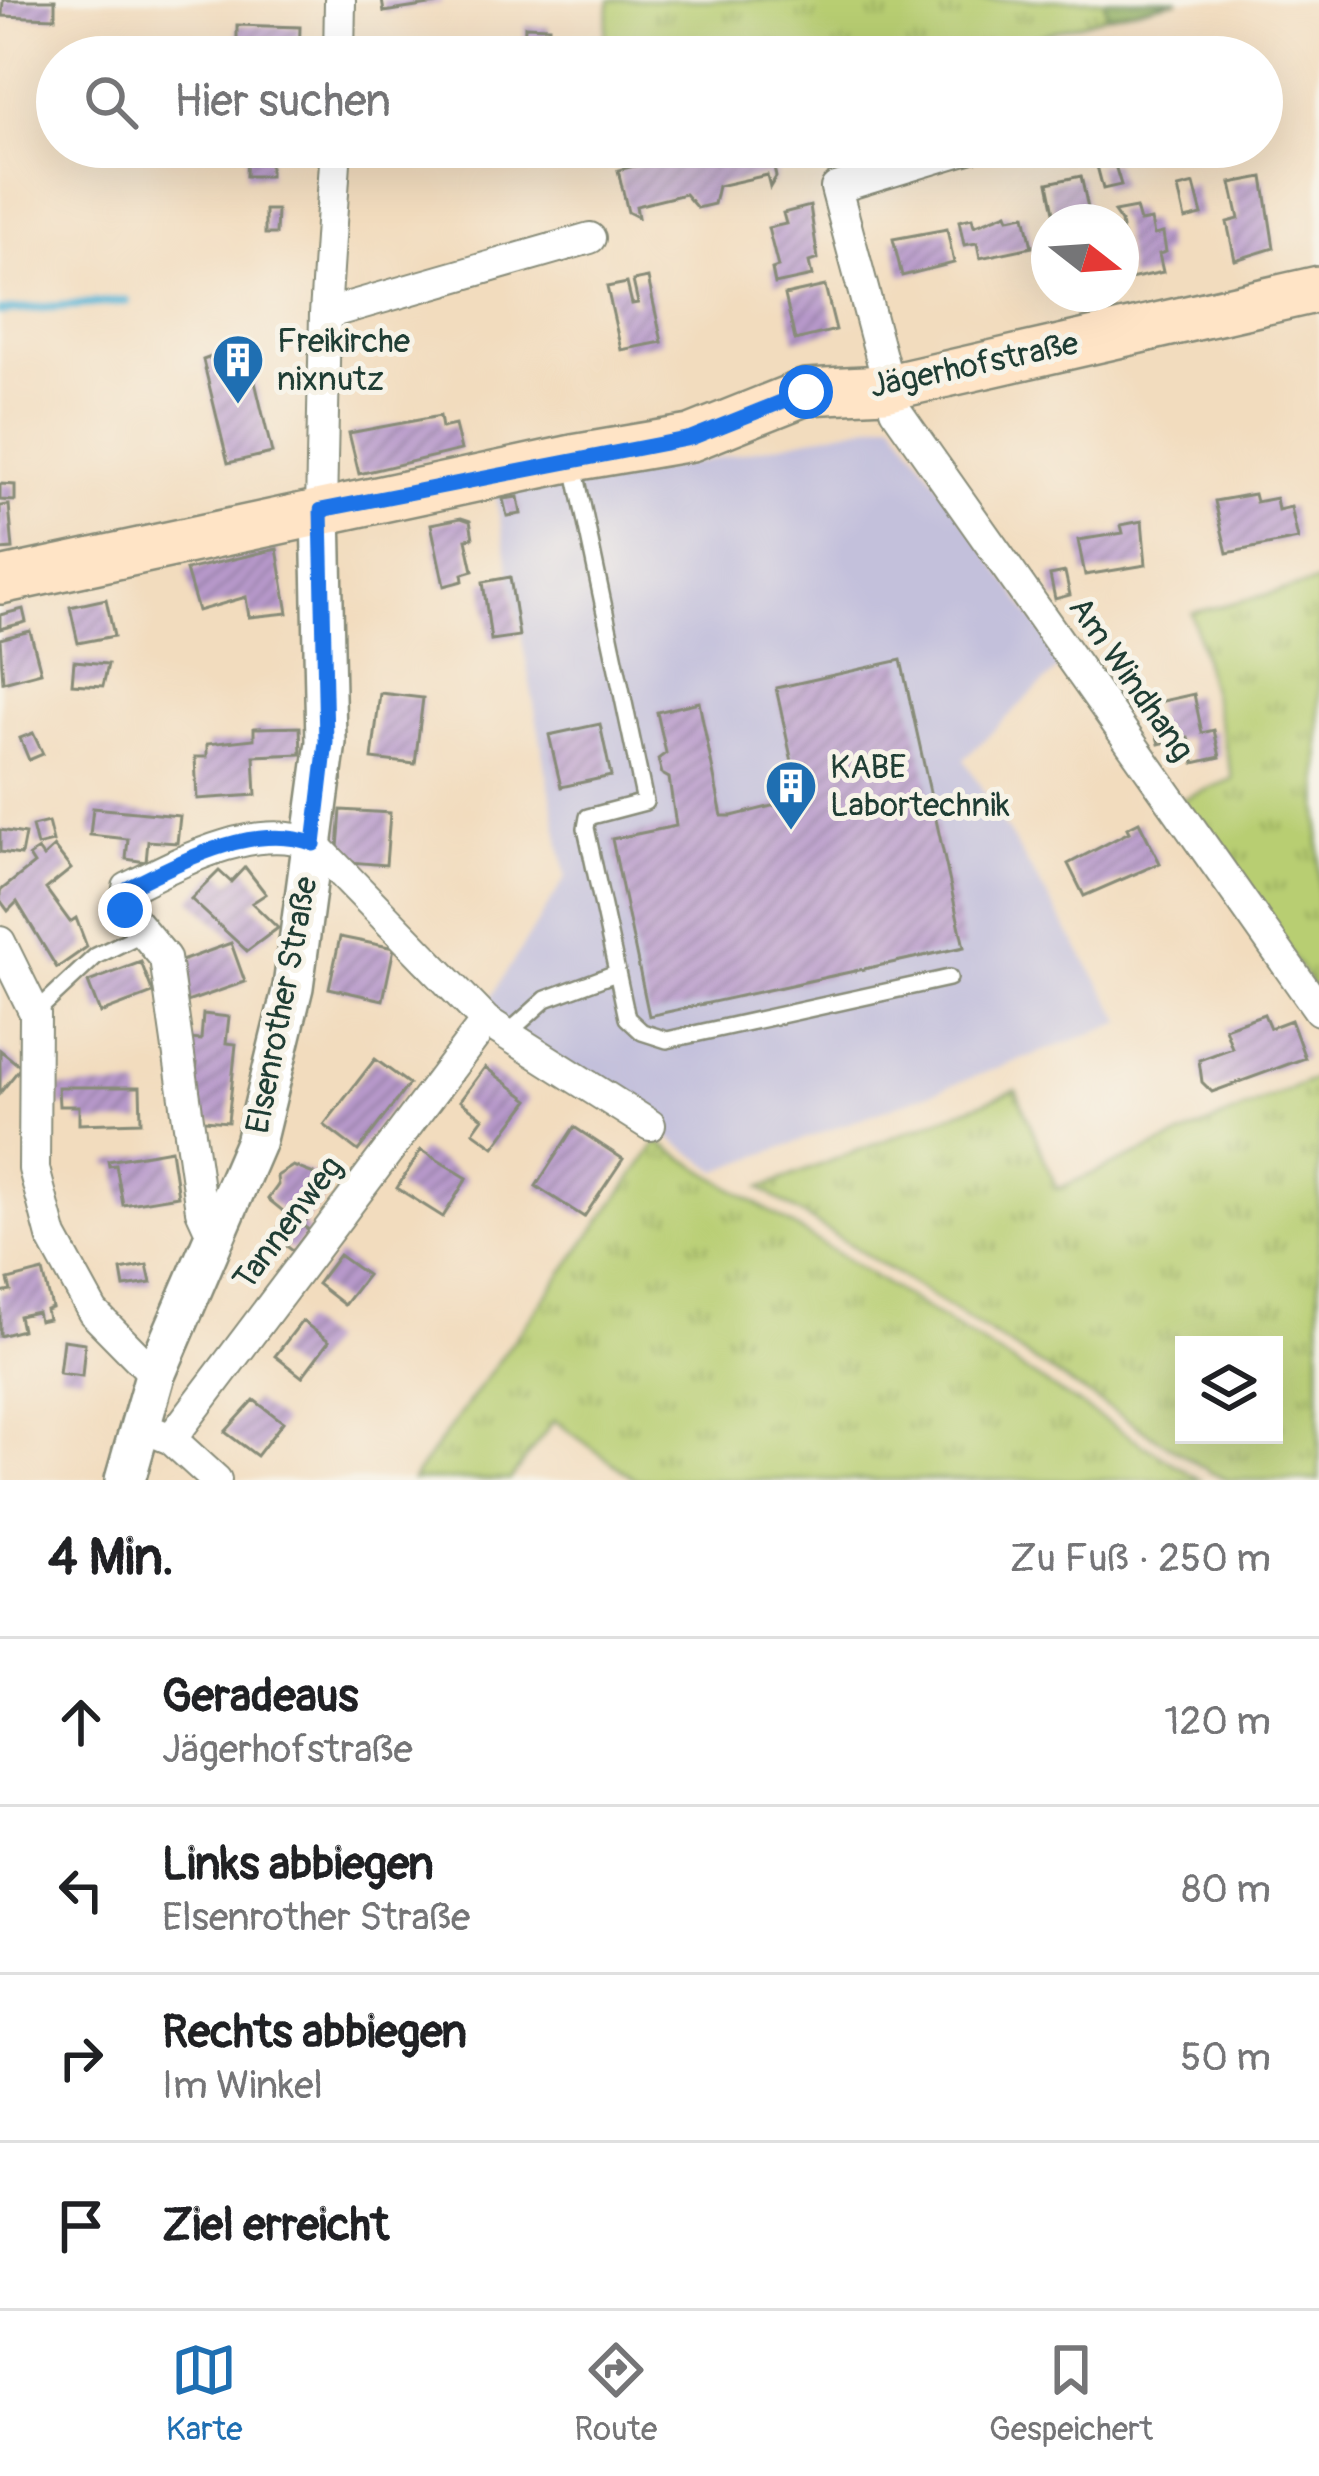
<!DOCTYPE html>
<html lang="de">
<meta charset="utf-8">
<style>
body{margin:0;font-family:Pangolin,sans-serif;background:#f6f6f6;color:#202124}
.controls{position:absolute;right:36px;bottom:36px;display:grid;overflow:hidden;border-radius:0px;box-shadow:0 12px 48px #0002}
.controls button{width:108px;height:108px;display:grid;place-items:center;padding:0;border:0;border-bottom:3px solid #e0e0e0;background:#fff;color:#202124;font:60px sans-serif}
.compass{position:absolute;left:1031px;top:204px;width:108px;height:108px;border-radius:50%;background:#fff;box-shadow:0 12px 48px #0002;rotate:107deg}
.stop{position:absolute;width:36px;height:36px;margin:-27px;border:9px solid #1a73e8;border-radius:50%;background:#fff}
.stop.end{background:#1a73e8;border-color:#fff;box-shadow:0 3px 12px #0008}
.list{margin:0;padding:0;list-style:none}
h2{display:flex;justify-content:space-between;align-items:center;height:156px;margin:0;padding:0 48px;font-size:51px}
h2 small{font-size:39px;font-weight:400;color:#757577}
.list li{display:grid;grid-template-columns:78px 1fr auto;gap:36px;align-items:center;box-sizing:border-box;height:168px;padding:0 48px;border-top:3px solid #e0e0e0}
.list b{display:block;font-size:45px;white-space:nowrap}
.list p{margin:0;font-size:39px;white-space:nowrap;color:#757577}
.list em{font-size:39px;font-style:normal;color:#757577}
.icon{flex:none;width:66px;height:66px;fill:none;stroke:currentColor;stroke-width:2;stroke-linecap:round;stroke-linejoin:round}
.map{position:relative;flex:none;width:1319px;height:1480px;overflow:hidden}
.search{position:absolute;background:#fff;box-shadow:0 12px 48px #0002;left:36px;right:36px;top:36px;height:132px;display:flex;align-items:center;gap:30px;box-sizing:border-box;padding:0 42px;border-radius:66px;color:#757577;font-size:45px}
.sheet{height:828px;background:#fff}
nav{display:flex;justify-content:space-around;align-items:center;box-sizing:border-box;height:168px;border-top:3px solid #e0e0e0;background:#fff;font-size:33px;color:#757577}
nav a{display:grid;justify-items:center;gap:6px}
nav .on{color:#1f6fb2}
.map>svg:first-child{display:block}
.industrial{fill:#c3c0db}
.grass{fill:url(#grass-tufts);stroke:#6c8653;stroke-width:3;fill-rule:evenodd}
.forest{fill:url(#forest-crowns);stroke:#58774c;stroke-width:3}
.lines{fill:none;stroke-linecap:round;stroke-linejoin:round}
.stream{stroke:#56b3d4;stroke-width:9}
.building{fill:url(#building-hatch)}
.service-casing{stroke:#888c79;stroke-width:20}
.minor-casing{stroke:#888c79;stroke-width:34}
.tertiary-casing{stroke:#888c79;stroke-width:44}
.secondary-casing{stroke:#888c79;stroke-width:50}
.service{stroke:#fff;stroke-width:15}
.minor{stroke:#fff;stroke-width:30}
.tertiary{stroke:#fff;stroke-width:39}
.secondary{stroke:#ffe4c6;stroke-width:45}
.route{stroke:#1a73e8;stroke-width:15}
.labels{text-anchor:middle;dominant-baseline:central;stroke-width:10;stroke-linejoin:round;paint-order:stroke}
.poi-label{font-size:33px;fill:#1f3d34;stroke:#f7f3e8;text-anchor:start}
.street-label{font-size:33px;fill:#1f3d34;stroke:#f7f3e8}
</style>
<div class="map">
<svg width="1319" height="1480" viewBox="0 0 1319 1480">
<defs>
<pattern id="grass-tufts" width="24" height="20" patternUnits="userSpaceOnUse" patternTransform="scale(3)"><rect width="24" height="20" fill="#b8ce72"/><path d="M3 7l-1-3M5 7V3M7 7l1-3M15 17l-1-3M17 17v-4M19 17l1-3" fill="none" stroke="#95a85e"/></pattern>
<pattern id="forest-crowns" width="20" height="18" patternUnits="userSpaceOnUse" patternTransform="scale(3)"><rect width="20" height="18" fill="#92b164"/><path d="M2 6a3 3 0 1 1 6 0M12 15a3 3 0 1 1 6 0" fill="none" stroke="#779153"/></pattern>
<pattern id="building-hatch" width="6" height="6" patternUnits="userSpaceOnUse" patternTransform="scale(3)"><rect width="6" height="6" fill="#b799ca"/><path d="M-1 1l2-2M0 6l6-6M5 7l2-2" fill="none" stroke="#947ea5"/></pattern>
</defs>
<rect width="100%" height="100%" fill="#f7f3e8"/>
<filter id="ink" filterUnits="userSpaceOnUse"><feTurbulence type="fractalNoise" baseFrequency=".00833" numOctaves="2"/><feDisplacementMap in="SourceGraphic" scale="24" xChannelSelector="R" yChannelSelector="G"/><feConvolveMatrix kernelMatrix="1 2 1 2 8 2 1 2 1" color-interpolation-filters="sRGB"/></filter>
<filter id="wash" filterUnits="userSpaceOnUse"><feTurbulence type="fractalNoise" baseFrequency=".004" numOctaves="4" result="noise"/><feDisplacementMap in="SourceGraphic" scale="48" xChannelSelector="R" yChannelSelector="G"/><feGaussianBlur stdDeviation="2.7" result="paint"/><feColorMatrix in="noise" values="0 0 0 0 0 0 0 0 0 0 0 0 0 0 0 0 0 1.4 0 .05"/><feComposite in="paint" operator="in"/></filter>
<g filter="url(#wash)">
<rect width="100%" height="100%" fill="#f2dcbe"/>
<!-- industrial -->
<path class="industrial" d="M893,420l171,243 -100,96 159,263 -405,149 -236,-160 84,-134 -71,-383 149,-20z"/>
<!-- grass -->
<path class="grass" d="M610,0h494l4,16 -144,41h-362z
M1319,582v413l-138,-195 52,-21 -41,-166z
M1319,1077v403h-90l-17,-7 -452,-285 256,-98 41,99zM1184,1345h90v90h-90z
M658,1142l542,338h-564l-82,-60 -44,60h-98z"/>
<!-- forest -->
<path class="forest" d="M1104,0h75l-71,16z"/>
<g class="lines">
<!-- stream -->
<path class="stream" d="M0,311l126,-10"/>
</g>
<g id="blocks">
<!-- building -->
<path class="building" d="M3,0h52v18l-53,-2z
M382,0h59l1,3 -58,9z
M237,25l63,2 -1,30h-62z
M525,26l24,1 -1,25 -24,-1z
M453,51l33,1v5h-33z
M232,147h33l5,6v23h-24l1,-24h-15z
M682,147h88l6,30 -6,10 -3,-12 -49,11 -4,18 -17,4 -12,-14 -49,12 2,11 -10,-5 -10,-42 41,-10 -2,-7z
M1114,162l7,23 -18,4 -6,-23z
M1081,176l10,46h-35l-8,-39z
M1263,177l11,71 -39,12 -8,-38 12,-3 -8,-36z
M1194,184l8,31 -17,4 -7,-31z
M810,206l8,53 -9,3 3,14 -37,8 -3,-15 6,-2 -10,-39 18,-4 -3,-11z
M1136,208l4,14 11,-2 3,15 9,-2 3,19 -7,2 4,18 -33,7 -9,-57 -7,-10z
M265,210h12l-1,24h-11z
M1007,213l2,5 16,-3 7,32 -52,11 -3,-15 -13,2 -5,-24 13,-3 2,8z
M947,229l7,34 -52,13 -9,-37z
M648,278l14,64 -41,8 -14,-63 20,-4 5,21 6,-1 -5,-22z
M825,286l11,44 -41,10 -10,-45z
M246,344l26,109 -44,10 -25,-103z
M440,416l2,12 13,-3 6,25 -102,24 -10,-41z
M0,484l15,1v16l-15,-1z
M1254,494l2,8 20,-4 2,12 13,-3 7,32 -71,14 -12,-52z
M518,497l3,17 -14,2 -4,-17z
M9,505l4,44 -13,1v-44z
M461,518l9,3 3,17 -7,1 7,32 -11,3 1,7 -19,5 -13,-62z
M1142,521l4,44 -61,10 -7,-35 45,-7 -2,-8z
M277,549l11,64 -39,4 -3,-20 -48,14 -12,-41z
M1065,572l5,23 -15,4 -5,-24z
M510,577l9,59 -28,4 -8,-58z
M106,599l8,37 -36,7 -8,-36z
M23,609l3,13 -26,7v-14z
M30,631l11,41 -38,10 -3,-43z
M901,660l63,287 -315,69 -37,-177 64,-13 -7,-48 -7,-4 -4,-15 8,-6 -9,-41 42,-10 23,114h10l68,-17 -24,-111z
M74,661l34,3 -5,22 -31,-2z
M380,693l43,5 -8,66 -43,-5z
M1194,694l8,39 12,-3 6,27 -26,6 -6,-26 -29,7 -6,-23 5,-2 -4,-16z
M600,724l11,52 -50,11 -12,-52z
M300,727l1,27 -47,2 2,39 -59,4 -2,-42h12v-13l47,-5v-11z
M33,733l10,21 -14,6 -9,-22z
M93,808l87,8 -3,27 -29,-2 -2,21 -20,-3 2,-20 -38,-4z
M341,810l49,3 -4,52 -49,-4z
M48,822l5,20 -16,4 -5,-20z
M1139,822l21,41 -76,33 -16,-32 61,-32 -2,-4z
M0,830l25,4 -4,21 -21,-3z
M54,847l17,22 -25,20 24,33 6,-4 11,29 -30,21 -40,-66 -9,9 -8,-11v-9l34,-27 -5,-8 9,-6 5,7z
M245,867l21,27 -14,9 26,25 -31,23 -56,-52 28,-28 12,11z
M340,937l54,11 -11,52 -54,-12z
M231,943l14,39 -64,22 -8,-40z
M141,962l12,31 -53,20 -12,-31z
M203,1014l26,3 -3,26 10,1 -8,78 -37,-3 6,-56 -10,-1 2,-23 12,1z
M1264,1014l6,14 21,-8 14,38 -93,34 -10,-10 -3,-22 33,-12 -7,-20z
M0,1050l21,17 -21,26z
M375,1059l34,25 -51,67 -34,-26z
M485,1067l44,33 -35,47 -21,-15 10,-14 -23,-17z
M58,1087h82l1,35 -62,2v-18h-20z
M574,1127l49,32 -39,58 -48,-31z
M171,1150l7,46 -55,9 -7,-40 -7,1 -1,-5z
M421,1150l46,28 -24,39 -46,-29z
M293,1166l21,8 14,18 -26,33 7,5 -16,21 -21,-16 16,-20 -20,-16 10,-14 -1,-9z
M339,1255l28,20 -23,30 -27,-21z
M147,1265l4,18 -27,4 -3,-17z
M43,1271l9,37 -6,2 2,9 -9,2 -2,-9 -18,4 3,14 -22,6v-43l11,-2 -3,-11z
M302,1321l27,20 -27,36 -27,-21z
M63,1340l22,3 -3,33 -23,-3z
M254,1400l29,22 -26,34 -32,-24z"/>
</g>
</g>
<g filter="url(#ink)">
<use href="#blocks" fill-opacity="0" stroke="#888c79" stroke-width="3"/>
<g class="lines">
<!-- service casing -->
<g class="service-casing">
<path id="service" d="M573,461l72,341 -57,15 -2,11 41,190 15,14 25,8 282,-62
M35,1013l61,-57 45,-22
M507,1034l39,-35 70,-26"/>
</g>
<!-- minor casing -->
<g class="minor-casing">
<path id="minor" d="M339,57l1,-57
M972,147l-136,41 59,221 424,601
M325,314l265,-76
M321,510l4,-196 11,-167
M0,942l35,71 -1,156 18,68 41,75 62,63
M215,1241l-14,-31 -36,-252 -40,-48 3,-22c54,-27 127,-67 186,-44l172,177 164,104
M137,1425l34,14 315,-418
M171,1439l45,41"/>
</g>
<!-- tertiary casing -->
<g class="tertiary-casing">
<path id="tertiary" d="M125,1480l30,-105 100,-232 38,-156 33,-245 -5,-232"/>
</g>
<!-- secondary casing -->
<g class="secondary-casing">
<path id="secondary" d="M0,581l573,-123 118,-20 115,-46 79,-4 434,-99"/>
</g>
<!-- service -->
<use href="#service" class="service"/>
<!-- minor -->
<use href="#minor" class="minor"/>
<!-- tertiary -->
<use href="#tertiary" class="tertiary"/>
<!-- secondary -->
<use href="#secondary" class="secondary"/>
</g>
</g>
<g class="lines" filter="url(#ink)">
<!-- route -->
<path class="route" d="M125,910l3,-22c54,-27 127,-67 186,-44l12,-102 -5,-232 370,-72 115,-46"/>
</g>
<!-- icons -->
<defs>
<g id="building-pin" transform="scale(2.7)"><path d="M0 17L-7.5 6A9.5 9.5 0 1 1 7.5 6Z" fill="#1f6fb2" stroke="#f7f3e8"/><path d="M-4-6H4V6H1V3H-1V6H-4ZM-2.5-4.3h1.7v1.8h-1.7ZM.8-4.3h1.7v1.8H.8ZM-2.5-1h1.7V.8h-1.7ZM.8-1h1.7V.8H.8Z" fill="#fff"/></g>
</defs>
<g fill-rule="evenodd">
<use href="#building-pin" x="238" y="360"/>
<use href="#building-pin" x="791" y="786"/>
</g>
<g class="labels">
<!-- poi labels -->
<g class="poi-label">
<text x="277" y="341">Freikirche<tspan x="277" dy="38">nixnutz</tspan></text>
<text x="830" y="767">KABE<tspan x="830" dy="38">Labortechnik</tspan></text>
</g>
<!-- street labels -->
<g class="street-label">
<text transform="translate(974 365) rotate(-12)">Jägerhofstraße</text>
<text transform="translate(1131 679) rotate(55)">Am Windhang</text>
<text transform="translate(282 1005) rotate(-79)">Elsenrother Straße</text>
<text transform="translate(288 1223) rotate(-53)">Tannenweg</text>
</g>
</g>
</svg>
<div class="controls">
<button><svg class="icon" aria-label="layers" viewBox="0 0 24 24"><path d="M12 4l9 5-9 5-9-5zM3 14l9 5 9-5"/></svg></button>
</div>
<svg class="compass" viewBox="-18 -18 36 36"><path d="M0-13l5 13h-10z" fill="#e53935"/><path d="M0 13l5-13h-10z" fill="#757577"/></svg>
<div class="stop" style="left:806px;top:392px"></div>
<div class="stop end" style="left:125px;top:910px"></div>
<div class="search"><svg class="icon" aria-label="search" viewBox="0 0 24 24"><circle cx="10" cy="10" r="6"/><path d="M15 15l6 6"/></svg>Hier suchen</div>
</div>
<section class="sheet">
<h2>4 Min.<small>Zu Fuß · 250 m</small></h2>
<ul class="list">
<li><svg class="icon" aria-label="ahead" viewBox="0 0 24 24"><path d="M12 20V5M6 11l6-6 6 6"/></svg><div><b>Geradeaus</b><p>Jägerhofstraße</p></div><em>120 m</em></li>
<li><svg class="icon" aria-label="left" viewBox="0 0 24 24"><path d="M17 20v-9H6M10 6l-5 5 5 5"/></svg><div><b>Links abbiegen</b><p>Elsenrother Straße</p></div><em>80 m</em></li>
<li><svg class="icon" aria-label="right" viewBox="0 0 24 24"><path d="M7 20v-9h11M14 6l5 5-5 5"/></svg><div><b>Rechts abbiegen</b><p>Im Winkel</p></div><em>50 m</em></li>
<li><svg class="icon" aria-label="arrive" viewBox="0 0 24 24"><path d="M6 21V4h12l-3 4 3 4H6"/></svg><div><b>Ziel erreicht</b></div></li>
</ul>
</section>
<nav>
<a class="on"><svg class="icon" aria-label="map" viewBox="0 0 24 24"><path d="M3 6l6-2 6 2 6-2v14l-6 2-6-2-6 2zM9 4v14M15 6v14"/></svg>Karte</a>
<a><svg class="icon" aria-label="directions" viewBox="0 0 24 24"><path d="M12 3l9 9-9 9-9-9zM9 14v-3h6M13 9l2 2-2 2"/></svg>Route</a>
<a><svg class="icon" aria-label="saved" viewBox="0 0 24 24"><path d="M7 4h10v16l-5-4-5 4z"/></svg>Gespeichert</a>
</nav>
